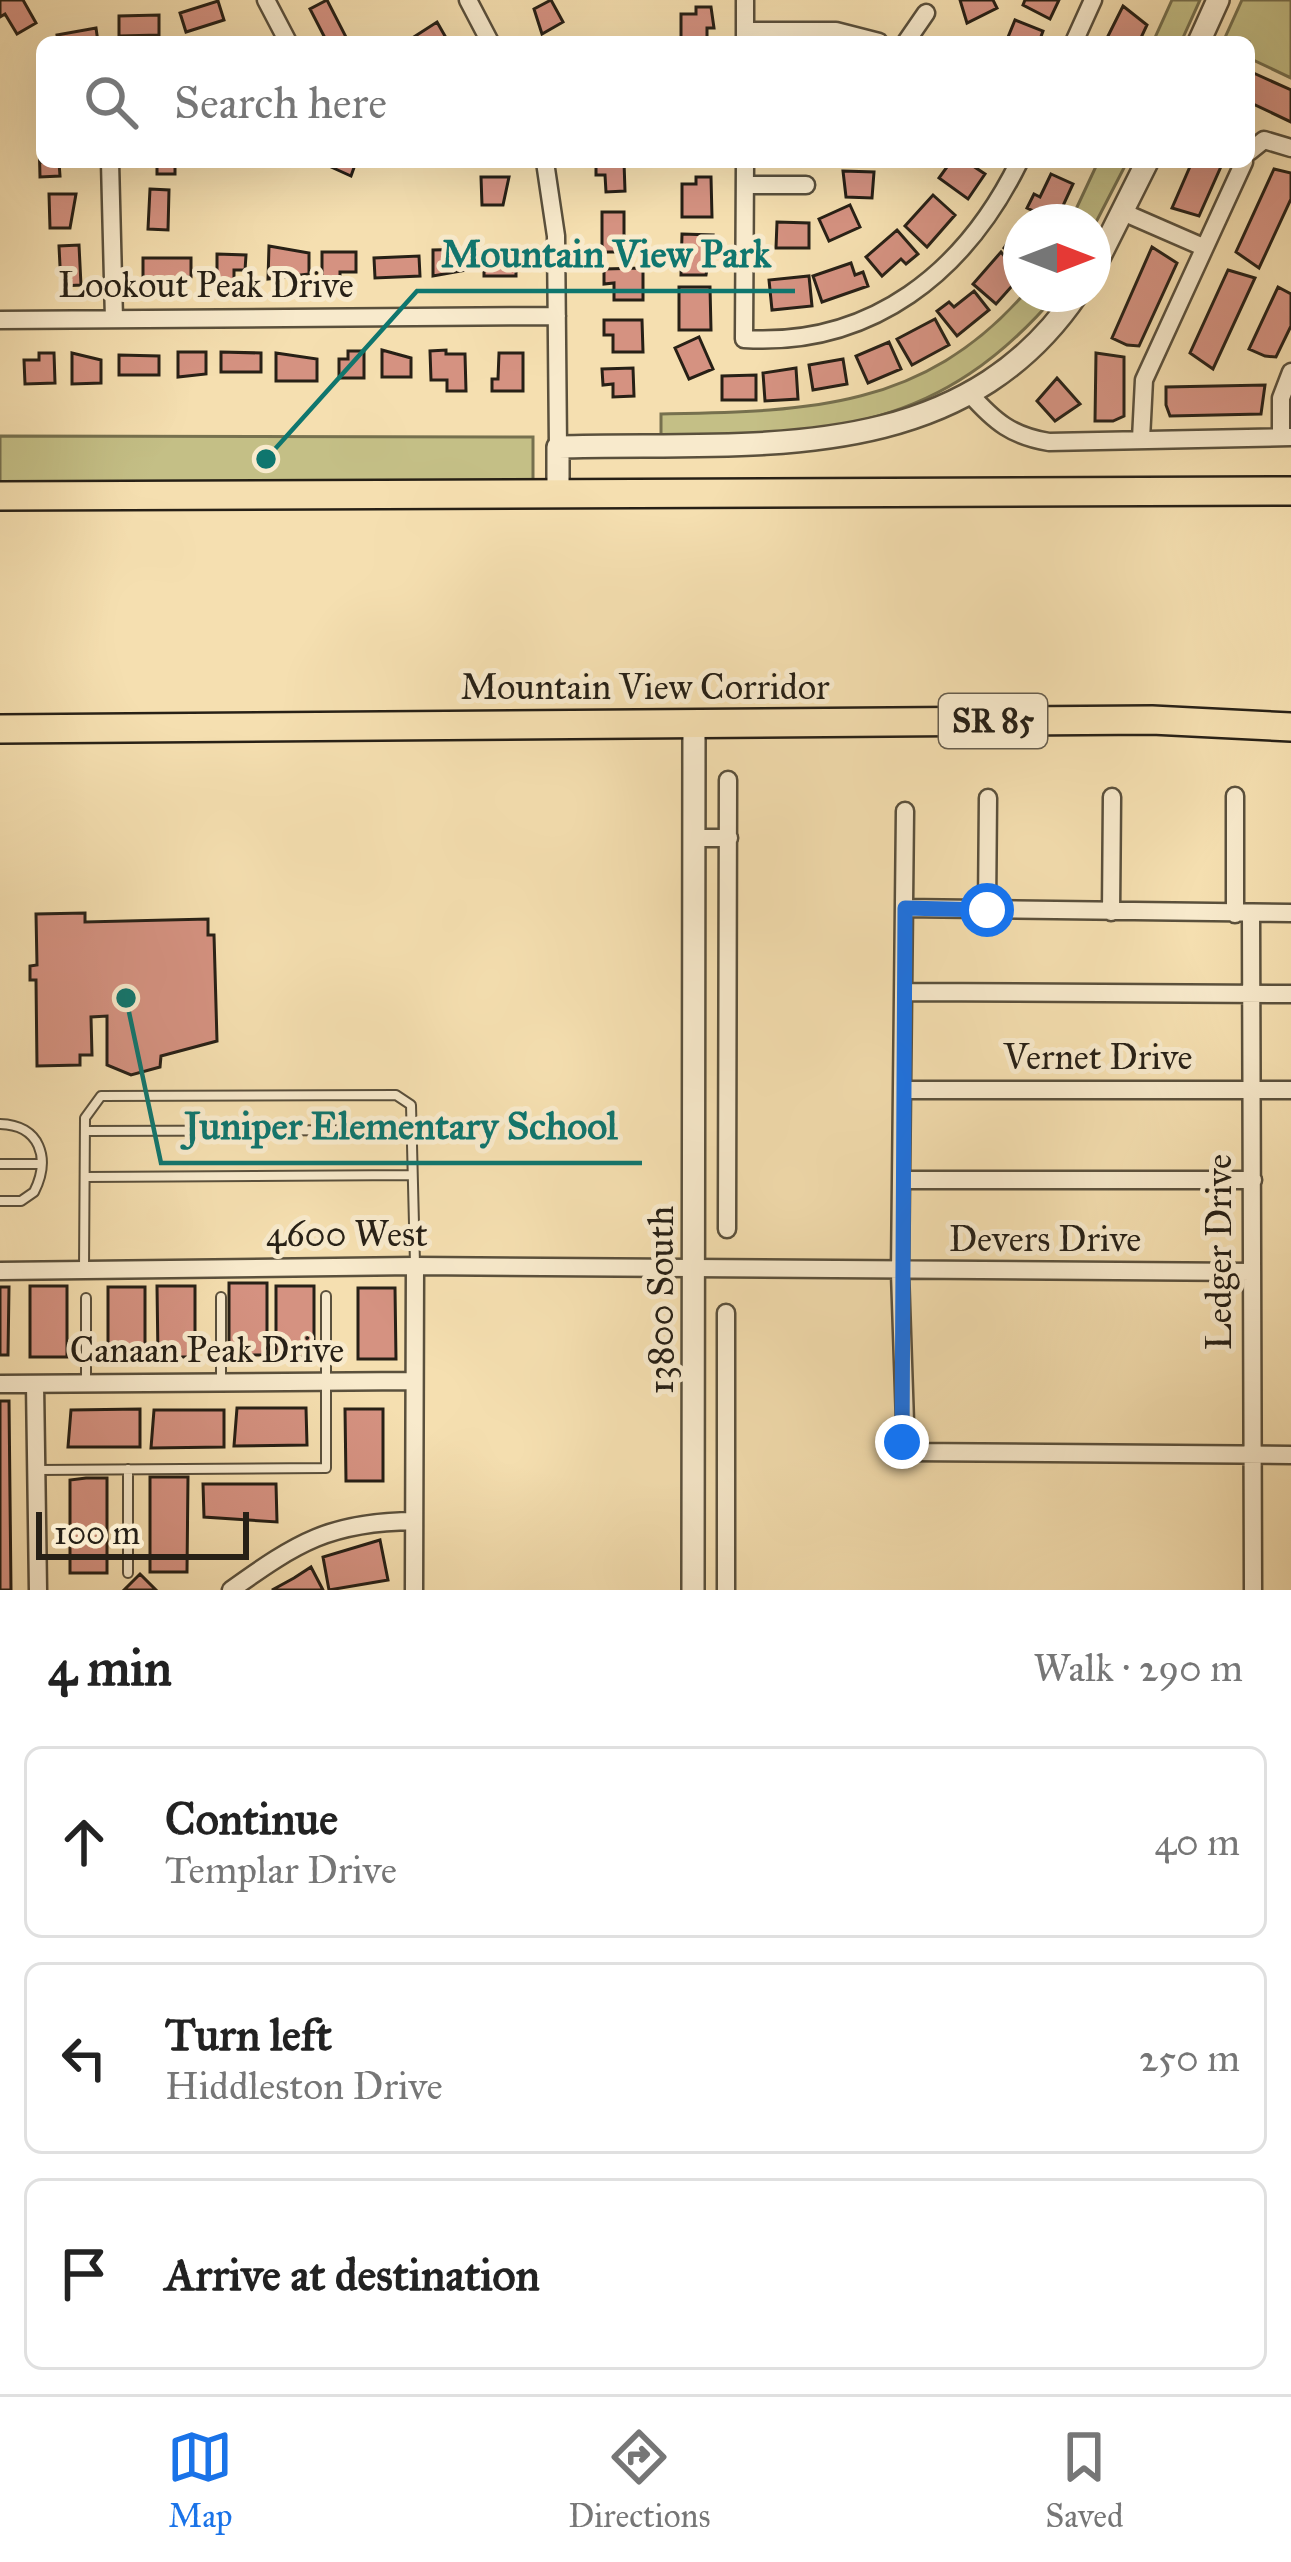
<!DOCTYPE html>
<meta charset="utf-8">
<style>
body{margin:0;font-family:"IM FELL Great Primer",serif;background:#f6f6f6;color:#222}
.compass{position:absolute;left:1003px;top:204px;width:108px;height:108px;border-radius:50%;background:#fff;box-shadow:0 12px 48px #0002;rotate:90deg}
.scale{position:absolute;left:36px;bottom:30px;width:213px;box-sizing:border-box;padding-left:12px;border:6px solid #272016;border-top:0;font-size:33px;line-height:42px;white-space:nowrap;color:#272016;-webkit-text-stroke:9px #f8eacc;paint-order:stroke}
.stop{position:absolute;width:36px;height:36px;margin:-27px;border:9px solid #1a73e8;border-radius:50%;background:#fff}
.stop.end{background:#1a73e8;border-color:#fff;box-shadow:0 3px 12px #0008}
.list{margin:0;padding:0;list-style:none}
h2{display:flex;justify-content:space-between;align-items:center;height:156px;margin:0;padding:0 48px;font-size:51px}
h2 small{font-size:39px;font-weight:400;color:#767676}
.list li{display:grid;grid-template-columns:78px 1fr auto;gap:36px;align-items:center;box-sizing:border-box;height:192px;margin:0 24px 24px;padding:0 24px;border:3px solid #e0e0e0;border-radius:18px}
.list b{display:block;font-size:45px;white-space:nowrap}
.list p{margin:0;font-size:39px;white-space:nowrap;color:#767676}
.list em{font-size:39px;font-style:normal;color:#767676}
.icon{flex:none;width:66px;height:66px;fill:none;stroke:currentColor;stroke-width:2;stroke-linecap:round;stroke-linejoin:round}
.map{position:relative;flex:none;width:1291px;height:1590px;overflow:hidden}
.search{position:absolute;background:#fff;box-shadow:0 12px 48px #0002;left:36px;right:36px;top:36px;height:132px;display:flex;align-items:center;gap:30px;box-sizing:border-box;padding:0 42px;border-radius:18px;color:#767676;font-size:45px}
.sheet{height:804px;background:#fff}
nav{display:flex;justify-content:space-around;align-items:center;box-sizing:border-box;height:168px;border-top:3px solid #e0e0e0;background:#fff;font-size:33px;color:#767676}
nav a{display:grid;justify-items:center;gap:6px}
nav .on{color:#1a73e8}
.map>svg:first-child{display:block}
.green{fill:#c4bf86;stroke:#76704e;stroke-width:3}
.building{fill:#d59281;stroke:#272016;stroke-width:3}
.lines{fill:none;stroke-linecap:round;stroke-linejoin:round}
.service-casing{stroke:#5a503c;stroke-width:12}
.minor-casing{stroke:#5a503c;stroke-width:21}
.tertiary-casing{stroke:#5a503c;stroke-width:26}
.trunk-casing{stroke:#272016;stroke-width:32}
.service{stroke:#f8eacc;stroke-width:8}
.minor{stroke:#f8eacc;stroke-width:16}
.tertiary{stroke:#f8eacc;stroke-width:21}
.trunk{stroke:#f5dfb0;stroke-width:27}
.route{stroke:#1a73e8;stroke-width:15}
.labels{text-anchor:middle;dominant-baseline:central;stroke-width:10;stroke-linejoin:round;paint-order:stroke}
.shield{fill:#f8eacc;stroke:#665d4d;stroke-width:3}
.shield-label{font-size:33px;font-weight:bold;fill:#272016}
.street-label{font-size:36px;fill:#272016;stroke:#f8eacc}
.leader{fill:none;stroke:#0f766e;stroke-width:4.5}
.callout-dot{fill:#0f766e;stroke:#f8eacc;stroke-width:4.5}
.callout-label{font-size:39px;text-anchor:middle;font-weight:bold;fill:#0f766e;stroke:#f8eacc;stroke-width:10;stroke-linejoin:round;paint-order:stroke}
</style>
<div class="map">
<svg width="1291" height="1590" viewBox="0 0 1291 1590">
<rect width="100%" height="100%" fill="#f5dfb0"/>
<filter id="stains"><feTurbulence type="fractalNoise" baseFrequency=".00167" numOctaves="4"/><feColorMatrix values="0 0 0 0 .2 0 0 0 0 .09 0 0 0 0 .02 0 0 0 .5 -.17"/></filter>
<radialGradient id="worn" r=".72"><stop offset=".6" stop-color="#630" stop-opacity="0"/><stop offset="1" stop-color="#630" stop-opacity=".3"/></radialGradient>
<!-- green -->
<path class="green" d="M1172,0h28l-19,42h-28z
M1242,0h49v78l-42,-20v-16h-26z
M1098,162h29l-34,66v-6h-23z
M1024,294h33c-117,137 -227,141 -396,142v-22c143,-3 260,-3 363,-120z
M0,436l533,1v44l-533,5z"/>
<!-- building -->
<path class="building" d="M0,0h23l13,23 -19,11 -12,-20 -5,3z
M327,0l19,37 -10,5h-9l-17,-33z
M551,0l12,22 -21,12 -8,-25z
M960,0h33l4,8 -30,15z
M1025,0h34l-9,19 -27,-14z
M218,1l6,19 -38,12 -6,-19z
M1123,6l24,19 -8,17h-34z
M696,7h15l3,21h-7v14h-26v-28h15z
M159,15v20l-40,1v-20z
M1015,20l28,11 -4,11h-33z
M437,22l8,14 -6,6h-33z
M96,28l2,14h-40l-1,-7z
M1249,71l42,19v32l-42,-20z
M39,137l3,25h17l1,14 -20,1z
M157,162h18v12h-18z
M320,162h36l-5,14z
M596,162h28l1,29 -19,1 -1,-17h-9z
M967,162l18,12 -17,25 -29,-21 8,-11 -5,-5z
M1192,162h31l-24,54 -27,-8z
M1274,169l17,4v26l-32,69 -23,-16z
M843,171l31,1 -2,26 -26,-1z
M1051,174l22,10 -17,37 -29,-13 7,-14 6,3z
M481,177h28l-6,28h-21z
M696,177h15l1,40h-30v-33h14z
M150,189l19,1 -1,40 -20,-1z
M49,194h27l-6,34h-20z
M933,195l22,20 -28,32 -22,-21z
M850,205l10,22 -31,14 -10,-22z
M602,212h22v40h-22z
M777,222l32,1v25h-33z
M1021,224v29l-4,5 -13,-10z
M897,230l21,24 -12,10 -5,-5 -19,17 -16,-19z
M682,234l31,1 -7,40h-25z
M79,245l2,40 -20,1 -2,-40z
M269,246l40,7v21l-41,5z
M1152,247l25,16 -38,83 -12,-1 -15,-7z
M472,249v20l-39,7v-26z
M484,251h32v25h-32z
M322,252h34v20h-16v9l-18,-1z
M1001,252l20,24 -25,28 -23,-20z
M217,254l29,1 -1,15h-11v12l-17,-1z
M419,256l1,20 -45,2 -1,-20z
M143,258h48v19l-48,6z
M851,263l4,12 8,-3 5,14 -46,16 -9,-26z
M643,268v32h-29v-17l-10,1v-15z
M1228,270l27,8 -42,91 -23,-16z
M809,276l3,30 -40,4 -3,-30z
M679,287h31l1,43h-32z
M1278,287l13,7v32l-15,31 -11,-1 -16,-7z
M974,291l15,19 -32,26 -20,-25 12,-9 5,5z
M935,319l14,26 -37,20 -15,-26z
M604,320h38l1,32h-30v-17h-9z
M699,337l14,32 -24,10 -14,-31z
M889,342l12,27 -33,14 -12,-27z
M382,350l29,8v19h-29z
M446,350v4h19l1,37h-19v-11h-16l-1,-29z
M348,351h16v27h-25v-19h9z
M178,352h28v22l-28,3z
M221,352l40,1v19h-40z
M39,353h15l1,30 -30,1 -1,-24h15z
M72,353l29,7v23l-29,1z
M276,353l41,6v22h-41z
M499,353h24v38h-31v-12h6z
M1096,353l28,4v59l-11,5h-18z
M119,355l40,1v19h-40z
M843,359l4,25 -34,6 -4,-25z
M633,368l1,28 -21,1v-13l-10,1 -1,-16z
M796,368l2,31 -33,2 -2,-28z
M756,375v25h-34v-24z
M1057,378l23,26 -25,17 -18,-20z
M1265,385l-4,29 -91,2 -4,-11v-18z
M85,913v9l123,-3v16h6l3,106 -56,15 -1,11 -29,8 -24,-10v-49l-16,1 1,38h-12v10l-43,1 -1,-86h-6v-14l7,-1 -1,-51z
M229,1283h38v72h-38z
M30,1286h37v71h-37z
M157,1286h38v71h-37z
M276,1286h38v71h-38z
M0,1287h9l-1,68h-8z
M108,1287h37v71l-37,1z
M358,1288h37l1,71h-38z
M0,1401h9l2,189h-11z
M237,1408h69l1,37 -73,1z
M140,1409v38h-72l3,-37z
M345,1409h38v72h-37z
M154,1410h70v37l-73,1z
M150,1477h38l-1,95h-37z
M86,1478h21v95h-37v-93z
M203,1484h73l1,38 -73,-5z
M380,1540l8,40 -59,10 -6,-33z
M311,1567l12,23h-51l22,-12z
M140,1574l16,16h-32z"/>
<g class="lines">
<!-- service casing -->
<g class="service-casing">
<path id="service" d="M0,1124c40,1 51,34 34,68l-13,9h-21
M85,1131l326,-1
M0,1164h41
M85,1177l327,-2
M84,1269l1,-151 16,-22 295,-1 15,10 4,159
M221,1297v84
M86,1298v84
M128,1469v104
M38,1470l288,-2v-172"/>
</g>
<!-- minor casing -->
<g class="minor-casing">
<path id="minor" d="M266,0l22,42
M468,0l22,42
M745,31h91l43,11
M745,41v-41
M906,42l20,-29
M1074,42l19,-42
M1249,152l15,-12 27,8
M110,162l4,157
M545,162l11,74 2,211
M745,162l-1,177c128,8 221,-67 275,-177
M745,185h61
M1125,213l78,34
M0,320l557,-4
M970,394c25,28 42,42 79,48l242,-5
M1281,437v-39l10,-26
M1141,439l3,-59 100,-218
M1235,796v118
M905,811l-5,462 6,179 385,3
M694,838h35
M905,908l386,5
M987,910l1,-112
M1111,912l1,-115
M1251,913l2,677
M905,992l386,2
M905,1090h386
M902,1180h351
M727,1229l1,-449
M0,1271l415,-5 837,6
M0,1384l414,-3
M35,1384l3,206
M231,1590c67,-48 99,-68 183,-69
M414,1590l1,-324
M726,1590v-277"/>
</g>
<!-- tertiary casing -->
<g class="tertiary-casing">
<path id="tertiary" d="M1199,42l19,-42
M1093,270l54,-108
M558,493v-46c187,-6 398,25 519,-153
M693,1590l1,-867"/>
</g>
<!-- trunk casing -->
<g class="trunk-casing">
<path id="trunk" d="M0,496l1291,-5
M0,729l1152,-9 139,7"/>
</g>
<!-- service -->
<use href="#service" class="service"/>
<!-- minor -->
<use href="#minor" class="minor"/>
<!-- tertiary -->
<use href="#tertiary" class="tertiary"/>
<!-- trunk -->
<use href="#trunk" class="trunk"/>
</g>
<g class="lines">
<!-- route -->
<path class="route" d="M902,1442l3,-534 82,2"/>
</g>
<g class="labels">
<!-- shield labels -->
<rect class="shield" x="939" y="694" width="108" height="54" rx="9"/>
<g class="shield-label">
<text x="993" y="721">SR 85</text>
</g>
<!-- street labels -->
<g class="street-label">
<text x="206" y="285">Lookout Peak Drive</text>
<text x="645" y="687">Mountain View Corridor</text>
<text x="1098" y="1057">Vernet Drive</text>
<text x="347" y="1234">4600 West</text>
<text x="1045" y="1239">Devers Drive</text>
<text transform="translate(1219 1252) rotate(-90)">Ledger Drive</text>
<text transform="translate(661 1300) rotate(-90)">13800 South</text>
<text x="207" y="1350">Canaan Peak Drive</text>
</g>
</g>
<!-- callouts -->
<path class="leader" d="M266 459L417 291H795M126 998L161 1163H642"/>
<g class="callout-dot">
<circle cx="266" cy="459" r="12"/>
<circle cx="126" cy="998" r="12"/>
</g>
<g class="callout-label">
<text x="606" y="267">Mountain View Park</text>
<text x="401" y="1139">Juniper Elementary School</text>
</g>
<rect width="100%" height="100%" filter="url(#stains)"/>
<rect width="100%" height="100%" fill="url(#worn)"/>
</svg>
<svg class="compass" viewBox="-18 -18 36 36"><path d="M0-13l5 13h-10z" fill="#e53935"/><path d="M0 13l5-13h-10z" fill="#767676"/></svg>
<div class="scale">100 m</div>
<div class="stop" style="left:987px;top:910px"></div>
<div class="stop end" style="left:902px;top:1442px"></div>
<div class="search"><svg class="icon" aria-label="search" viewBox="0 0 24 24"><circle cx="10" cy="10" r="6"/><path d="M15 15l6 6"/></svg>Search here</div>
</div>
<section class="sheet">
<h2>4 min<small>Walk · 290 m</small></h2>
<ul class="list">
<li><svg class="icon" aria-label="ahead" viewBox="0 0 24 24"><path d="M12 20V5M6 11l6-6 6 6"/></svg><div><b>Continue</b><p>Templar Drive</p></div><em>40 m</em></li>
<li><svg class="icon" aria-label="left" viewBox="0 0 24 24"><path d="M17 20v-9H6M10 6l-5 5 5 5"/></svg><div><b>Turn left</b><p>Hiddleston Drive</p></div><em>250 m</em></li>
<li><svg class="icon" aria-label="arrive" viewBox="0 0 24 24"><path d="M6 21V4h12l-3 4 3 4H6"/></svg><div><b>Arrive at destination</b></div></li>
</ul>
</section>
<nav>
<a class="on"><svg class="icon" aria-label="map" viewBox="0 0 24 24"><path d="M3 6l6-2 6 2 6-2v14l-6 2-6-2-6 2zM9 4v14M15 6v14"/></svg>Map</a>
<a><svg class="icon" aria-label="directions" viewBox="0 0 24 24"><path d="M12 3l9 9-9 9-9-9zM9 14v-3h6M13 9l2 2-2 2"/></svg>Directions</a>
<a><svg class="icon" aria-label="saved" viewBox="0 0 24 24"><path d="M7 4h10v16l-5-4-5 4z"/></svg>Saved</a>
</nav>
